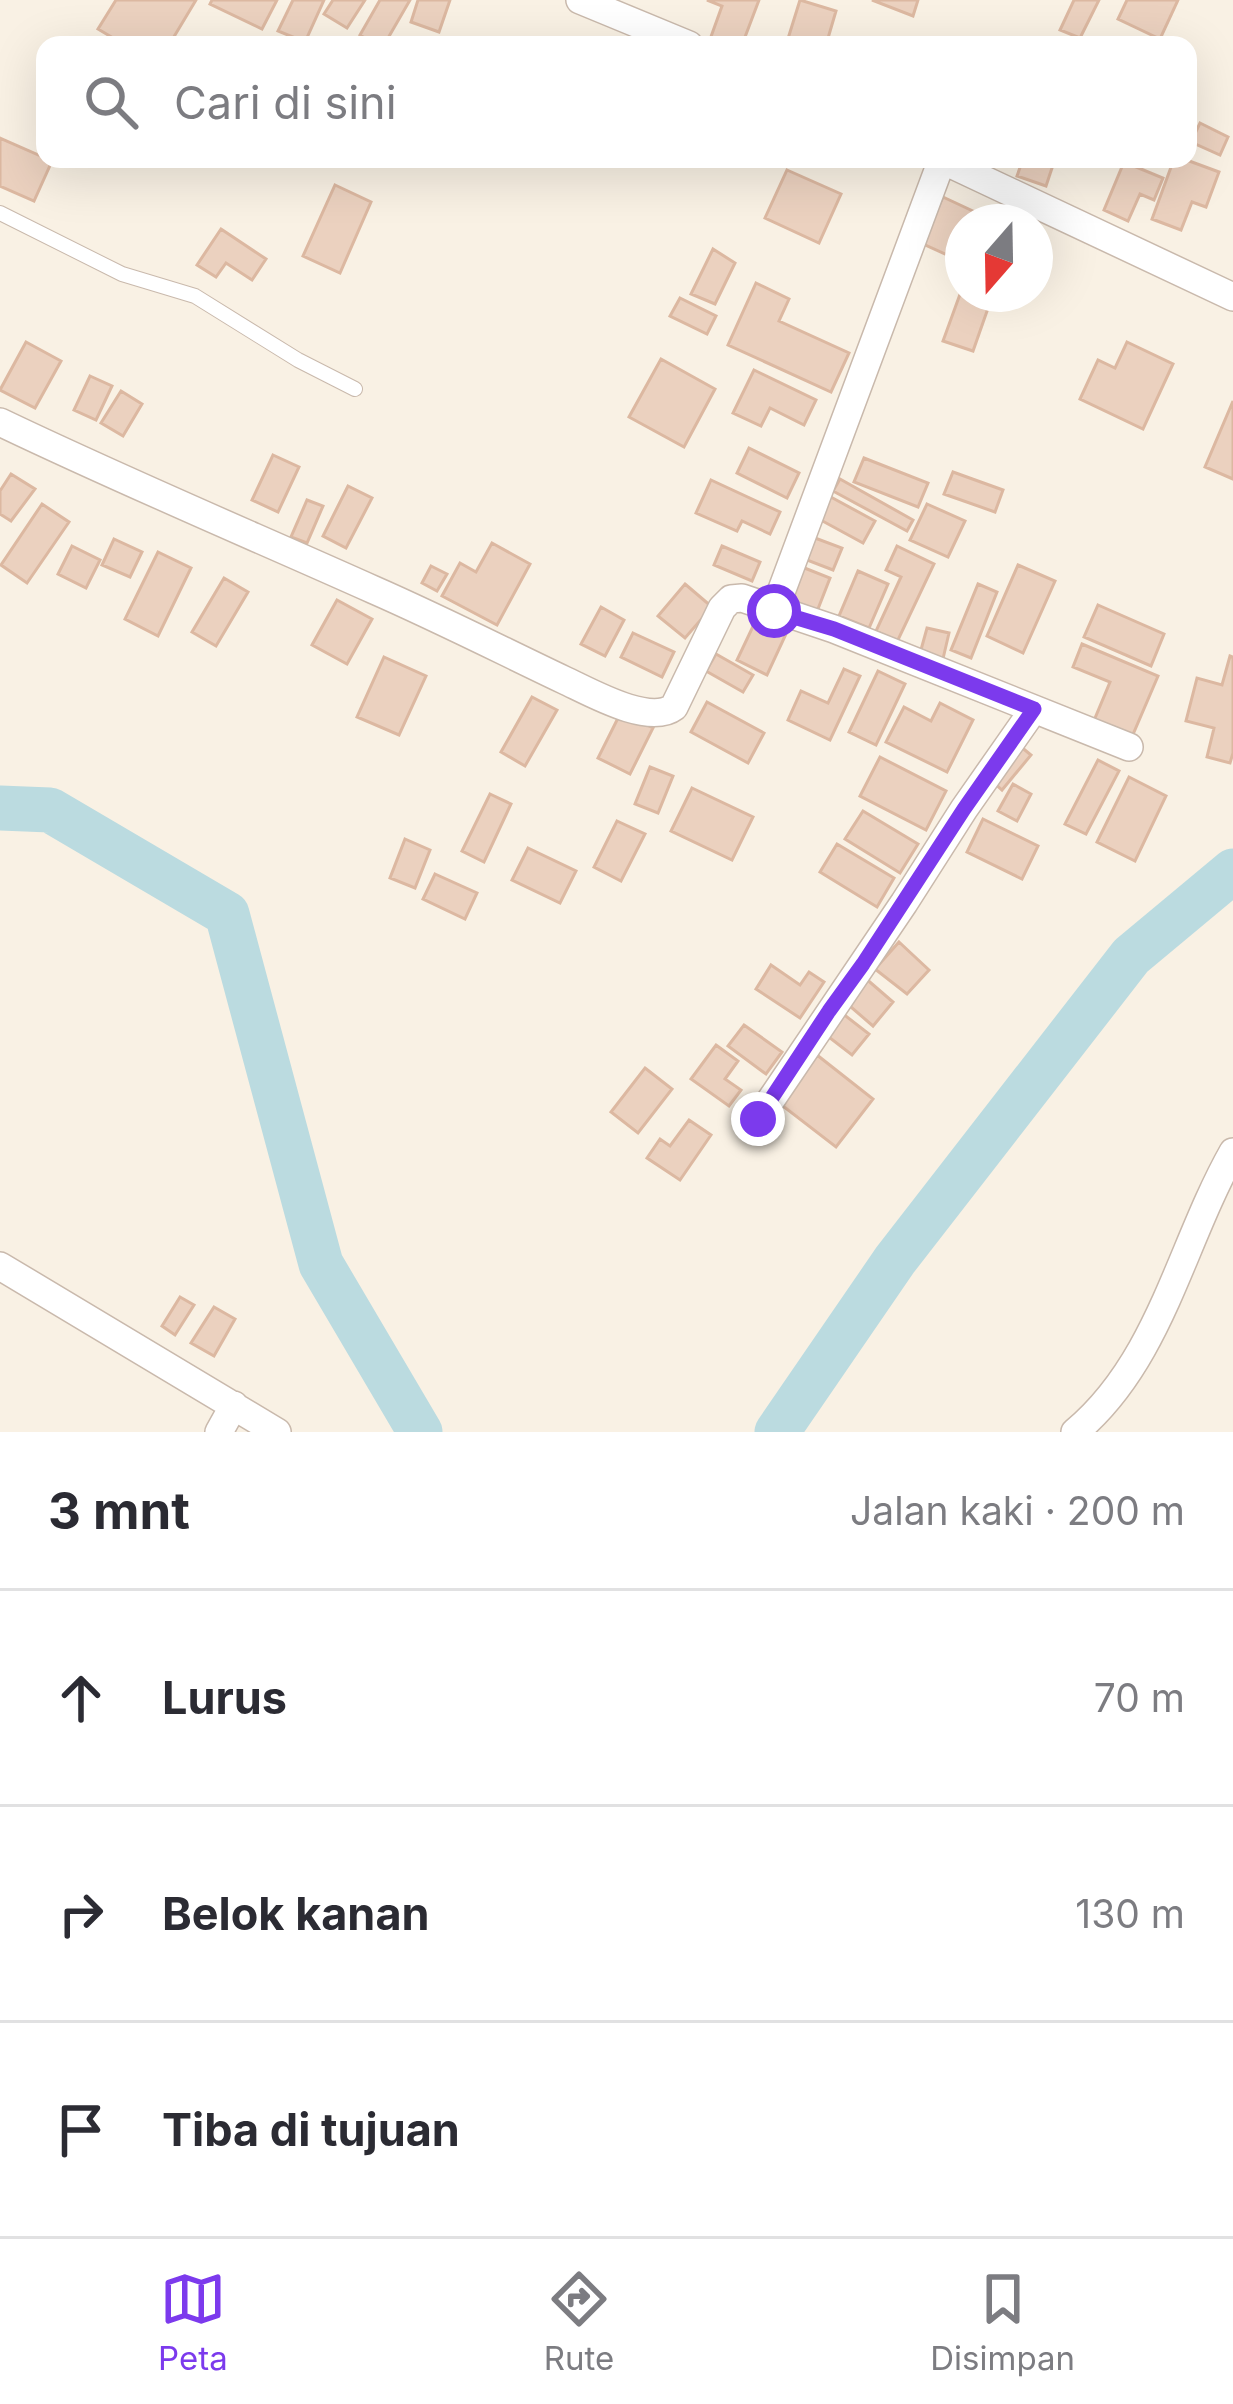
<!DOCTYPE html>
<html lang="id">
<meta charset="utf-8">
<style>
body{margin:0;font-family:Inter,sans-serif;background:#f2f2f3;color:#2b2b33}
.compass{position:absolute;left:945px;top:204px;width:108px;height:108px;border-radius:50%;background:#fff;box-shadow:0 12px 48px #0002;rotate:200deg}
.stop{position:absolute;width:36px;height:36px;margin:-27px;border:9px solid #7c3aed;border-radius:50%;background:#fff}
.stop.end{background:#7c3aed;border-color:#fff;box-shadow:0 3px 12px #0008}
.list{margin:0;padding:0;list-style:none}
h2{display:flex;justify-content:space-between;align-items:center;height:156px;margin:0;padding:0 48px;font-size:51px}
h2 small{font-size:39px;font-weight:400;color:#7c7c81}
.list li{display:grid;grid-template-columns:78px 1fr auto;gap:36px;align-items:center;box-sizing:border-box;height:216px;padding:0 48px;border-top:3px solid #e1e1e2}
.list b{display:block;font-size:45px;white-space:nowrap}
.list em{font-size:39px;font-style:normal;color:#7c7c81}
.icon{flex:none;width:66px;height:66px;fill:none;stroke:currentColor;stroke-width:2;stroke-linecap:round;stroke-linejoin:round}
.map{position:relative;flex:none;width:1233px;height:1432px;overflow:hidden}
.search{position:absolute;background:#fff;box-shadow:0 12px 48px #0002;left:36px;right:36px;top:36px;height:132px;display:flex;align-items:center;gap:30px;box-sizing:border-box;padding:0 42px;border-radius:24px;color:#7c7c81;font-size:45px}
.sheet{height:804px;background:#fff}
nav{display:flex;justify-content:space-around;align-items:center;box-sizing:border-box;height:168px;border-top:3px solid #e1e1e2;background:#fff;font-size:33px;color:#7c7c81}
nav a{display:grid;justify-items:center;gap:6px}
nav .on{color:#7c3aed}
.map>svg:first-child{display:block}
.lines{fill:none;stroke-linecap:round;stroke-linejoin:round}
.river{stroke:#bbdbe0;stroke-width:45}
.building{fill:#ebd1bf;stroke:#dcb8a1;stroke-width:3}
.lane-casing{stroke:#c9b9ac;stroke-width:16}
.street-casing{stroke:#c9b9ac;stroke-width:30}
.lane{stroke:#fff;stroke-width:14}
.street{stroke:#fff;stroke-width:27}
.route{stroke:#7c3aed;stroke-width:15}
</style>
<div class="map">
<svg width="1233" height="1432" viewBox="0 0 1233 1432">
<rect width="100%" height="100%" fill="#f9f1e4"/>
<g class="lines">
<!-- river -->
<path class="river" d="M0,808l50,2 177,104 94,350 99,168
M777,1432l118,-172 236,-304 102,-85"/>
</g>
<!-- building -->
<path class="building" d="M116,0h80l-27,45h-44l-27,-16z
M212,0h65l-15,29 -52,-25z
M293,0h31l-19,42 -27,-11z
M333,0h32l-18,28 -23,-14z
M380,0h30l-26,45h-8l-16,-10z
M418,0h32l-11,32 -28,-10z
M707,0h52l-17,45h-34l14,-39z
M800,0l36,11 -10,34h-40z
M872,0h46l-5,16z
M1074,0h25l-19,38 -20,-8z
M1127,0h51l-18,39 -42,-20z
M1200,123l28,14 -8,18 -29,-13z
M0,138l52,23 -18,40 -34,-15z
M1023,159h32l-9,27 -29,-10z
M1174,159h10l35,13 -13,35 -14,-5 -11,28 -29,-11z
M1124,162l39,16 -9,22 -14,-6 -12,27 -24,-11z
M787,170l54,24 -22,49 -54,-25z
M335,185l36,17 -31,71 -37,-17z
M943,197l34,16 -4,9h-10v22l-7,15 -35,-16z
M221,229l45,30 -14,21 -26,-17 -10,14 -19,-12z
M713,249l22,14 -20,41 -24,-10z
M756,283l33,16 -10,22 70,32 -18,39 -103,-47z
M963,286v8h30l-20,57 -30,-10z
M680,298l36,18 -9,18 -37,-18z
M26,342l35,19 -26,47 -35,-18z
M1127,342l46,22 -30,65 -63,-30 18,-39 17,8z
M661,359l54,30 -31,58 -55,-30z
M754,370l62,30 -12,25 -34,-17 -9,18 -28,-13z
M90,376l22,10 -16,34 -22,-10z
M121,391l21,13 -19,32 -22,-13z
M1233,401v78l-28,-12z
M749,448l50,25 -12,25 -50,-25z
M273,455l26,12 -21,45 -26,-12z
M864,458l64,25 -10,24 -64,-25z
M953,472l50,18 -8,22 -51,-18z
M11,474l24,15 -24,32 -11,-7v-23z
M840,479l73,41 -6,11 -74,-40z
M711,480l69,32 -10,22 -28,-13 -5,10 -41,-18z
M348,486l24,12 -26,50 -23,-12z
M829,496l46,25 -12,22 -46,-25z
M307,500l16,6 -16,37 -16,-6z
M42,504l27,18 -42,61 -26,-18z
M927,504l38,17 -17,36 -38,-17z
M807,535l35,13 -9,22 -34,-13z
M114,539l28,13 -12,25 -28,-12z
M492,543l38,21 -33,61 -55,-29 18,-33 16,9z
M72,546l28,14 -14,28 -28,-14z
M722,546l38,16 -8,19 -38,-16z
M897,546l37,18 -37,78 -21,-11 25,-54 -15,-7z
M158,552l33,16 -33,68 -33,-17z
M1018,565l37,16 -32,72 -36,-17z
M431,566l16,8 -10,17 -15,-8z
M802,567l28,11 -14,36 -29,-12z
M858,571l30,13 -19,44 -30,-12z
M224,578l24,14 -32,54 -24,-14z
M685,584l27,23 -27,31 -27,-22z
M978,584l19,8 -26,66 -20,-8z
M337,600l35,19 -25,45 -35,-19z
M1098,605l66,29 -13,32 -67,-29z
M601,607l23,13 -19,36 -24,-12z
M756,620l30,14 -19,41 -30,-15z
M927,628l22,5 -7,30 -23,-6z
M633,633l41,19 -12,25 -41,-20z
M1082,644l76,32 -27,63 -38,-16 17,-41 -37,-15z
M716,654l37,21 -10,17 -37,-21z
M1230,656l3,1v96l-3,10 -23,-6 7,-29 -28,-7 11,-43 25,7z
M384,657l42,19 -27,59 -42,-18z
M844,669l16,7 -30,64 -42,-20 13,-29 27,12z
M878,671l27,13 -29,61 -27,-13z
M532,697l25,13 -32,56 -24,-14z
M707,702l57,31 -16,30 -57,-31z
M940,703l33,17 -26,52 -61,-30 18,-35 27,14z
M621,712l32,16 -23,46 -32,-16z
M1020,746l11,9 -29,35 -11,-10z
M880,757l66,34 -20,39 -66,-34z
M1098,760l21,11 -33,63 -21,-10z
M650,767l23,9 -15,37 -23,-9z
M1129,777l37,19 -31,65 -38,-19z
M1013,784l18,10 -14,27 -19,-10z
M692,788l61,29 -21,43 -61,-29z
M490,794l21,10 -27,58 -22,-11z
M863,811l55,33 -18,29 -55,-34z
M983,819l55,27 -16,33 -55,-27z
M617,821l28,13 -24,47 -27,-14z
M405,839l25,11 -15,38 -25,-10z
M837,844l57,34 -17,29 -57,-35z
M528,848l48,23 -16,32 -48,-23z
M435,874l42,19 -12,26 -42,-20z
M899,942l30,28 -22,24 -32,-25z
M771,965l29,20 9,-13 15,10 -24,36 -44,-29z
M864,977l29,25 -20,24 -29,-25z
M838,1010l31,24 -17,21 -31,-24z
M744,1025l38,27 -16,22 -38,-28z
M716,1045l22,16 -13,18 16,11 -12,16 -38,-27z
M817,1055l56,44 -37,48 -57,-44z
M645,1068l27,21 -34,44 -27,-21z
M689,1120l22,15 -31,45 -33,-22 13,-19 10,7z
M180,1297l14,8 -19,30 -13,-9z
M214,1307l21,12 -21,37 -23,-13z"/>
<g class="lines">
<!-- lane casing -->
<g class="lane-casing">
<path id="lane" d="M0,213l122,61 73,22 103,64 57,29"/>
</g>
<!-- street casing -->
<g class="street-casing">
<path id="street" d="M580,0l109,45
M940,159l293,138
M0,422c123,59 249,112 374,168 64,28 127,60 190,90 26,12 85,46 110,27l48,-99 9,-9 11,-1 92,31 295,118
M774,611l168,-451
M758,1119l146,-216 60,-94 70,-100
M0,1266l277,166
M219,1432l15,-27
M1075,1432c85,-71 105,-186 158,-280"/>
</g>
<!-- lane -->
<use href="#lane" class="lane"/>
<!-- street -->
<use href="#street" class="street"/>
</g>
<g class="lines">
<!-- route -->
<path class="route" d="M758,1119l71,-108 34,-47 101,-155 70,-100 -200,-80 -60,-18"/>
</g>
</svg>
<svg class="compass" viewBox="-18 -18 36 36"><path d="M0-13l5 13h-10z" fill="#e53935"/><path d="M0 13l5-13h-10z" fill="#7c7c81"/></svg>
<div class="stop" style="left:774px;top:611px"></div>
<div class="stop end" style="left:758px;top:1119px"></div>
<div class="search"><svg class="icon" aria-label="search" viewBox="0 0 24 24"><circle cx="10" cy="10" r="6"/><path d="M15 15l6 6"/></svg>Cari di sini</div>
</div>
<section class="sheet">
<h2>3 mnt<small>Jalan kaki · 200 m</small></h2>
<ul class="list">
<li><svg class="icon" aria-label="ahead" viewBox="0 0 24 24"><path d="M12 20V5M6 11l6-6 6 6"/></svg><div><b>Lurus</b></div><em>70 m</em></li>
<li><svg class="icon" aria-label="right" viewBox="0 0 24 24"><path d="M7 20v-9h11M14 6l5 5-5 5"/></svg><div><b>Belok kanan</b></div><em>130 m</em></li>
<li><svg class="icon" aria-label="arrive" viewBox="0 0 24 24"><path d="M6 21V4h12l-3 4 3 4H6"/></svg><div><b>Tiba di tujuan</b></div></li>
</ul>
</section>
<nav>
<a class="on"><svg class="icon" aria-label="map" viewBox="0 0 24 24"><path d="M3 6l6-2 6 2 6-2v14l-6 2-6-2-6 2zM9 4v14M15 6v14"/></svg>Peta</a>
<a><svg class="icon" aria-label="directions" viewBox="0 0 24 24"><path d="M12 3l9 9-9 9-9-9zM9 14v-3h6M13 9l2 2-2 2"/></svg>Rute</a>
<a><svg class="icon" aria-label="saved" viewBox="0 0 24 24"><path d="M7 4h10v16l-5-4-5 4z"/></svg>Disimpan</a>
</nav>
